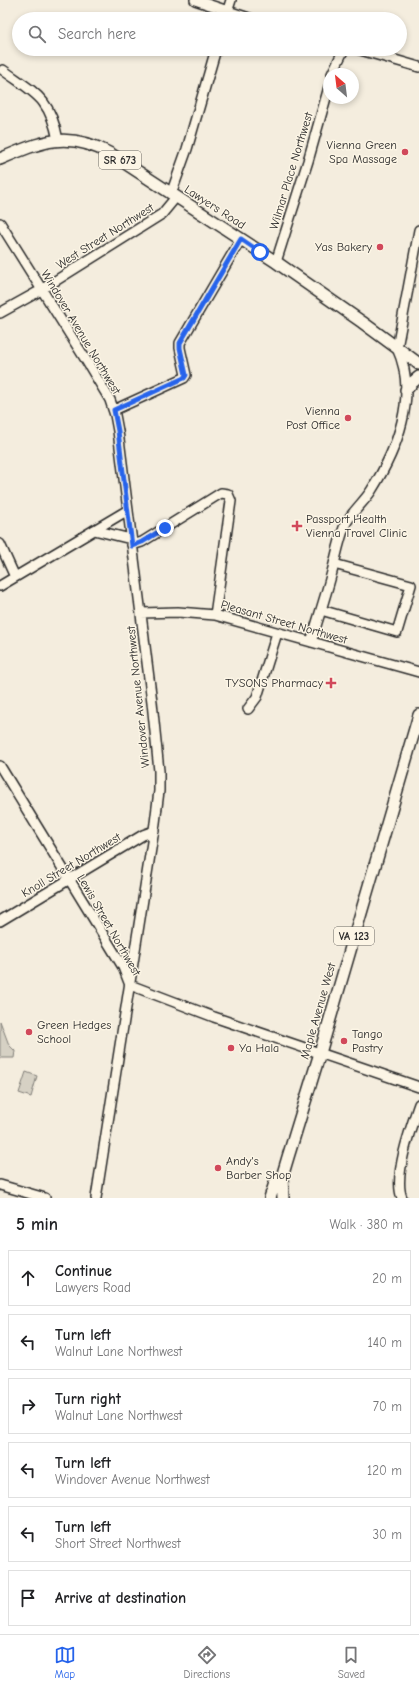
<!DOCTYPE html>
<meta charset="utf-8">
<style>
body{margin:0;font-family:"Comic Neue",sans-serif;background:#f6f6f6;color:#202124}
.compass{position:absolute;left:323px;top:68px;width:36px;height:36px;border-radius:50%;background:#fff;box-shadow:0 2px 6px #0003;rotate:332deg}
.stop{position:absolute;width:12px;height:12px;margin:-9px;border:3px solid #2563eb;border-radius:50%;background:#fff}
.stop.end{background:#2563eb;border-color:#fff;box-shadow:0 1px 4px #0008}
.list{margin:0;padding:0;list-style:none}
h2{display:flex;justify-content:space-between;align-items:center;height:52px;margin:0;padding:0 16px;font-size:17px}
h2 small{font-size:13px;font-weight:400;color:#757577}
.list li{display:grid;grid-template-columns:26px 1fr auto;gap:12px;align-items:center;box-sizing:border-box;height:56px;margin:0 8px 8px;padding:0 8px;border:1px solid #e0e0e0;border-radius:0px}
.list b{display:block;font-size:15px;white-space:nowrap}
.list p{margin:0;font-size:13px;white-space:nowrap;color:#757577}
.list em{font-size:13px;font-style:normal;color:#757577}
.icon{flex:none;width:22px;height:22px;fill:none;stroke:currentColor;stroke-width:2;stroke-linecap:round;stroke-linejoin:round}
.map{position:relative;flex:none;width:419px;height:1198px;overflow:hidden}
.search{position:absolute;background:#fff;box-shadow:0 2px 6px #0003;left:12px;right:12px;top:12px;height:44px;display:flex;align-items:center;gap:10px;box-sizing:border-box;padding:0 14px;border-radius:22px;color:#757577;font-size:15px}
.sheet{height:436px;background:#fff}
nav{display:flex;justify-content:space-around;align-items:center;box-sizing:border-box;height:56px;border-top:1px solid #e0e0e0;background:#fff;font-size:11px;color:#757577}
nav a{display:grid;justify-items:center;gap:2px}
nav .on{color:#2563eb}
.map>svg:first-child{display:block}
.green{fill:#d6d1c4;stroke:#807e78}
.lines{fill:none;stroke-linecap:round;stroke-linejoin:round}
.minor-casing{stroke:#2b2b2b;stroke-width:12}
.major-casing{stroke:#2b2b2b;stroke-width:14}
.minor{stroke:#fcf5e5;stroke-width:9}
.major{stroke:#fcf5e5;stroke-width:11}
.route{stroke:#2563eb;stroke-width:5}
.poi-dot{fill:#d1495b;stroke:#fcf5e5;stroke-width:1.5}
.labels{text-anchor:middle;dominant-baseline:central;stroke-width:3;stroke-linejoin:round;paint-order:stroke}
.shield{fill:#fcf5e5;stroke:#6a6863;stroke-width:1}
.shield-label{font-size:11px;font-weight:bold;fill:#2b2b2b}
.poi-label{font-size:12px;fill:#2b2b2b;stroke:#fcf5e5;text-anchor:start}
.street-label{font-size:12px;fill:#2b2b2b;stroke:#fcf5e5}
</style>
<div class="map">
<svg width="419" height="1198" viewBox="0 0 419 1198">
<rect width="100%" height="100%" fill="#f4edde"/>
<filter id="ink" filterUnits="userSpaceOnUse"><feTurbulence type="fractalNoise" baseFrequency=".025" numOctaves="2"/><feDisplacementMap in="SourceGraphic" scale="8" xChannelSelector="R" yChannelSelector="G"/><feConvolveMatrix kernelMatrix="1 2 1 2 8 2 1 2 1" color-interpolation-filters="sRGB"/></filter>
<g filter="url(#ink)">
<!-- green -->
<path class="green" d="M0,1021l9,24 6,6 -1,7h-14z
M26,1072l11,4 -6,21 -12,-4z"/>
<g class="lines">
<!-- minor casing -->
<g class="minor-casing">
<path id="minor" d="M195,0l57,19
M225,19l6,-19
M357,49l62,18
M3,70c33,24 47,28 55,70
M332,74l12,-25
M171,194l16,-45 29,-100
M0,223l86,137 24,40 5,15 3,16 34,271 7,69v20l-4,32 -59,375
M276,262l32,-101 21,-74
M0,313l36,-20 126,-79 14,-17
M114,410l70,-32 2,-3 -6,-27v-5l61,-104
M94,530l37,9
M0,544l15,33
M132,545l10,-3 79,-49 7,1 3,7 -16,114
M0,586l128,-76
M321,610l76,22 14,-47 -77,-21
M141,613l37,-1 37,3 204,57
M311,642c7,-23 15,-47 21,-70 4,-15 7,-32 13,-47 5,-11 19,-23 26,-34 26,-41 48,-96 26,-143l22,-118
M248,709l9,-12 20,-64
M0,766l123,201 7,18 84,32 205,70
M0,921l143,-86 11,-4
M0,1185l45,13
M402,1198c-9,-22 9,-71 17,-94"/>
</g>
<!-- major casing -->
<g class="major-casing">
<path id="major" d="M0,159c42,-18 68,-29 111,-5l165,108 86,60 57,42
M406,390l7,-8 6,-5
M270,1198l5,-15 7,-6
M283,1198l-1,-21 6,-20 32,-104 99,-338"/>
</g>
<!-- minor -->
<use href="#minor" class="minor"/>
<!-- major -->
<use href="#major" class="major"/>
</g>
</g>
<g class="lines" filter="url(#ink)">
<!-- route -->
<path class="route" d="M165,528l-23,14 -10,4 -14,-115 -4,-21 70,-32 2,-3 -6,-27v-5l61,-104 19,13"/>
</g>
<!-- markers -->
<g class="poi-dot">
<circle cx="405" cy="152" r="4"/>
<circle cx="380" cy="247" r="4"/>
<circle cx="348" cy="418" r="4"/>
<path d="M295 520h4v4h4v4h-4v4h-4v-4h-4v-4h4z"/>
<path d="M329 677h4v4h4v4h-4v4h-4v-4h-4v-4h4z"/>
<circle cx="29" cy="1032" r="4"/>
<circle cx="344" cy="1041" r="4"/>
<circle cx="231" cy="1048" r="4"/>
<circle cx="218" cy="1168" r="4"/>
</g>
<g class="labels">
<!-- shield labels -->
<g class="shield">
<rect x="99" y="151" width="42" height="18" rx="3"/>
<rect x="334" y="927" width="40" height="18" rx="3"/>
</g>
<g class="shield-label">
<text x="120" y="160">SR 673</text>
<text x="354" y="936">VA 123</text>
</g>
<!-- poi labels -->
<g class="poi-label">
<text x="397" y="145" text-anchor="end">Vienna Green<tspan x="397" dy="14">Spa Massage</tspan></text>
<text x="372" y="247" text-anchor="end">Yas Bakery</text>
<text x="340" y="411" text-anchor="end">Vienna<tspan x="340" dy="14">Post Office</tspan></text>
<text x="306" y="519">Passport Health<tspan x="306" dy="14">Vienna Travel Clinic</tspan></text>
<text x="323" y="683" text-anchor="end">TYSONS Pharmacy</text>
<text x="37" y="1025">Green Hedges<tspan x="37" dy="14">School</tspan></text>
<text x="352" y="1034">Tango<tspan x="352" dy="14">Pastry</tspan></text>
<text x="239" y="1048">Ya Hala</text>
<text x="226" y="1161">Andy's<tspan x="226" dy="14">Barber Shop</tspan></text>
</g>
<!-- street labels -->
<g class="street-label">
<text transform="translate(291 171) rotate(-73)">Wilmar Place Northwest</text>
<text transform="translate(215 207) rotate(33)">Lawyers Road</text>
<text transform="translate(105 236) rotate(-32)">West Street Northwest</text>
<text transform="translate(81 332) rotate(59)">Windover Avenue Northwest</text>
<text transform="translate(284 622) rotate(16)">Pleasant Street Northwest</text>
<text transform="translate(138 697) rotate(-96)">Windover Avenue Northwest</text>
<text transform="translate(71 865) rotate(-31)">Knoll Street Northwest</text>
<text transform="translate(109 925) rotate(60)">Lewis Street Northwest</text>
<text transform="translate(318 1011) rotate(-74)">Maple Avenue West</text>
</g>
</g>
</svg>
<svg class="compass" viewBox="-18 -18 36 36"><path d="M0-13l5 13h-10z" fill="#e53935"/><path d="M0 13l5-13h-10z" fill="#757577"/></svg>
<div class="stop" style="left:260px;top:252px"></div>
<div class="stop end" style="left:165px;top:528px"></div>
<div class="search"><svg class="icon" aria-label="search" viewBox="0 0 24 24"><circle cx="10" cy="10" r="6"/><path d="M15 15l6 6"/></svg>Search here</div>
</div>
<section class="sheet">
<h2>5 min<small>Walk · 380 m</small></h2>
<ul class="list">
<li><svg class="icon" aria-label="ahead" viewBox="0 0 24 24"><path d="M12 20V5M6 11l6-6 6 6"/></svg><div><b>Continue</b><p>Lawyers Road</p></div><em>20 m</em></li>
<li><svg class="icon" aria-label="left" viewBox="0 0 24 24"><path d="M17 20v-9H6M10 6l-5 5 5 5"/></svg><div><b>Turn left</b><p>Walnut Lane Northwest</p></div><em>140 m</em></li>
<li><svg class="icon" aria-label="right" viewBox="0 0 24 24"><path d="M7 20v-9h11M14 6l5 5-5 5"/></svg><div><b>Turn right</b><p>Walnut Lane Northwest</p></div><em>70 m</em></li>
<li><svg class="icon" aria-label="left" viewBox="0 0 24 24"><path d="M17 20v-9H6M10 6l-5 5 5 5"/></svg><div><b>Turn left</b><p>Windover Avenue Northwest</p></div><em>120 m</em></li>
<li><svg class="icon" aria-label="left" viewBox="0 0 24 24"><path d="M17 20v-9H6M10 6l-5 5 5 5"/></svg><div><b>Turn left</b><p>Short Street Northwest</p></div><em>30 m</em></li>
<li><svg class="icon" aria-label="arrive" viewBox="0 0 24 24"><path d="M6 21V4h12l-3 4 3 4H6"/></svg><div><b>Arrive at destination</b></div></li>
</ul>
</section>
<nav>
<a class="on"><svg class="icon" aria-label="map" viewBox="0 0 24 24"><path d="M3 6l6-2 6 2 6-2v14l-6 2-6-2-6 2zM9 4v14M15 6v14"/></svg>Map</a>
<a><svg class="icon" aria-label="directions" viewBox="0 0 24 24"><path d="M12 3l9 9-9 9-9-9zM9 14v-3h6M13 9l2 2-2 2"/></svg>Directions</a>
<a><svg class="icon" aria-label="saved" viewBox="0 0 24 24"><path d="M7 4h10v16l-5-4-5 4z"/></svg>Saved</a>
</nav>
